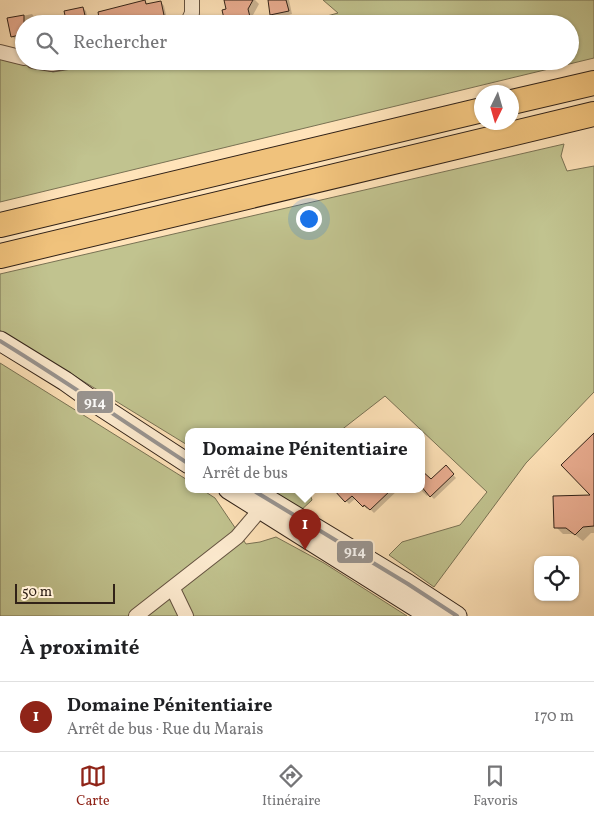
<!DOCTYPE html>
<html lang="fr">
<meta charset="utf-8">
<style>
body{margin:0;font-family:Vollkorn,serif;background:#f2f2f2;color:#202124}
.controls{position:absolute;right:15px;bottom:15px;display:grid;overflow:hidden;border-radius:10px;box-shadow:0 1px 4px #0004}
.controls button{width:45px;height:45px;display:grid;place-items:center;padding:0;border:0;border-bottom:1px solid #e0e0e0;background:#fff;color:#202124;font:25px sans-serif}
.compass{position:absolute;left:474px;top:85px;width:45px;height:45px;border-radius:50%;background:#fff;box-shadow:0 1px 4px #0004;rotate:185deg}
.scale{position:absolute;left:15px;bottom:12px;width:100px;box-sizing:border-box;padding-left:5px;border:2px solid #312218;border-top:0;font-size:14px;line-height:18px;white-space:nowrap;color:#312218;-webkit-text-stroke:4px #ffedd2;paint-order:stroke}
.you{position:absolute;left:308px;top:218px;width:18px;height:18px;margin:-12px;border:4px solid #fff;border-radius:50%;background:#1a73e8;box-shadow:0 0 0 8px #1a73e833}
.badge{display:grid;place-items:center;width:32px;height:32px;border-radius:50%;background:#8f2418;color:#fff;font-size:16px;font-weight:700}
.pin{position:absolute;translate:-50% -41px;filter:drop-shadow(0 1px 2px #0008)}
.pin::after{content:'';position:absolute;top:26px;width:18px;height:15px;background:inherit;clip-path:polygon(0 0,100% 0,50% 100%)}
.popup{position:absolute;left:185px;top:428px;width:240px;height:65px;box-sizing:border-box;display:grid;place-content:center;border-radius:10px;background:#fff;filter:drop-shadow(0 1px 4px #0005);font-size:16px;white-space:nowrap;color:#757577}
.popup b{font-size:19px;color:#202124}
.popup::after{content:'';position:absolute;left:50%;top:100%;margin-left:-10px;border:10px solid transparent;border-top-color:#fff}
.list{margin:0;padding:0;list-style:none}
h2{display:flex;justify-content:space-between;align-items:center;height:65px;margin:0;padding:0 20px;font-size:21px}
h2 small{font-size:16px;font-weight:400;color:#757577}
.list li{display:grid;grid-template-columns:32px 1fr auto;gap:15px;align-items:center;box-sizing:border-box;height:70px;padding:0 20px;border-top:1px solid #e0e0e0}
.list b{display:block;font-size:19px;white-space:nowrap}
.list p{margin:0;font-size:16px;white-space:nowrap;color:#757577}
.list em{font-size:16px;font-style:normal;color:#757577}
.icon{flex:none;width:28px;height:28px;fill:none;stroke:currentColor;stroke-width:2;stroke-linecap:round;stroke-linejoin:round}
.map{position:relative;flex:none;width:594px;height:616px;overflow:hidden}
.search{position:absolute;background:#fff;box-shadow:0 1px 4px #0004;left:15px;right:15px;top:15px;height:55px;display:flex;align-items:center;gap:12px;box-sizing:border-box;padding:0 18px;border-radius:28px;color:#757577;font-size:19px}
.sheet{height:135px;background:#fff}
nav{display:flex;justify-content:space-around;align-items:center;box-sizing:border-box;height:70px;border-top:1px solid #e0e0e0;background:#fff;font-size:14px;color:#757577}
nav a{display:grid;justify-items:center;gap:2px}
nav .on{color:#8f2418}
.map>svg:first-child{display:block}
.green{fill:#c1c38f;stroke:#797254}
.shadow{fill:#0003}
.building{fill:#ebae92;stroke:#312218}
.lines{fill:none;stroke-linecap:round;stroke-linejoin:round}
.street-casing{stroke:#645240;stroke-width:16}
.secondary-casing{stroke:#312218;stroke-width:21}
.highway-casing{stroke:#312218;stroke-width:26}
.street{stroke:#ffedd2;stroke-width:14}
.secondary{stroke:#ffedd2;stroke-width:19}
.highway{stroke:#f0c27c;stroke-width:24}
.bus-1-casing{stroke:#ffedd2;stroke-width:8}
.bus-1{stroke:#999592;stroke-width:4}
.line-badge{stroke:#ffedd2;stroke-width:2}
.badge-label{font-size:14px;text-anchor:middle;font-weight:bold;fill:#fff}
</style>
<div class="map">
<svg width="594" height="616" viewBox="0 0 594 616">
<rect width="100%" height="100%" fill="#ffe3b9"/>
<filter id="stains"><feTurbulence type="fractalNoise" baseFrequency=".004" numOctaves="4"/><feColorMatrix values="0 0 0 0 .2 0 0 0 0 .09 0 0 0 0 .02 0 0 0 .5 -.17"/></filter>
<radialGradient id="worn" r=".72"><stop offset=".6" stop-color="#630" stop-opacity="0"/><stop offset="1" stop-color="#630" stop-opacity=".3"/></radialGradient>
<!-- green -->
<path class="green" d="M323,0h271v58l-594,144v-145l53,15 69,-11h448v-37h-272l40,-11z
M564,144l-3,12 6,15 27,-5v226l-68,71 -92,124 -45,-32 13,-13 58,-17 27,-33 -102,-96 -45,35h-151v15l-168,-103 -21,6v-75z
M0,363l189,118v8h12l14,9 31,46 14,-2 16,-5 48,26 83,53h-407z
M258,489h50l4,11 -14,13z"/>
<!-- shadow -->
<path class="shadow" d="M225,0h30l4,4 -6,11 1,8 -26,1 -2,-2 1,-12z
M269,0h20l3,14 -17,4 -3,-4z
M145,1l3,4 13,-3 3,4 4,17 -30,1v-2l-11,2h-25l-3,-12z
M83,8l3,3 3,13h-21z
M32,14l3,4 2,6h-13v14l-8,2 -4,-4 -3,-17z
M594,435v98h-3l-8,8 -9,-7h-11l-7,-7 37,-31z
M446,467l10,11 -22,21 -5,-5 -2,2 -7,-7 1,-18 10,10z
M339,489h26l6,5 5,-5h23l-25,24 -6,-6 -1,2 -11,-11 -7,6 -12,-13z"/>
<!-- building -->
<path class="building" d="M145,0l1,4 15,-3 4,19 -28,4 -1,-6 -36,6 -2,-12z
M224,0h29l-5,9 2,8 -25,6 -3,-13 4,-1z
M268,0h18l3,11 -19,4z
M83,7l4,17h-20l-3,-13z
M24,15v19l-13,3 -4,-19z
M594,433v93l-11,1 -8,8 -9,-7h-12l-1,-32 37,-1 -29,-30z
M446,465l8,9 -24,23 -9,-11v-16l10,9z
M333,489h59l-22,21 -6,-5 -1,2 -11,-11 -7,6z"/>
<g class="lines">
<!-- street casing -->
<g class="street-casing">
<path id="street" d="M187,24l5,-11v-13
M0,52l24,6
M33,61l19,3 18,-3
M173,589l13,27
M136,616l101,-79 17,-20 9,-15"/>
</g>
<!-- secondary casing -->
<g class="secondary-casing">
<path id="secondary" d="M0,341l65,40 35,25 89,58
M228,489l202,127
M251,489l157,95 49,32"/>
</g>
<!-- highway casing -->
<g class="highway-casing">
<path id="highway" d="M512,102l82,-19
M0,225l482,-115
M0,256l594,-142"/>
</g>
<!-- street -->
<use href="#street" class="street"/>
<!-- secondary -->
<use href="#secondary" class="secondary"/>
<!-- highway -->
<use href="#highway" class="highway"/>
<!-- bus-1 casing -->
<g class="bus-1-casing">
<path id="bus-1" d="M0,341c64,39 126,82 189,123
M251,489l157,95 49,32"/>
</g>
<!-- bus-1 -->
<use href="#bus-1" class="bus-1"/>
</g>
<g class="line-badge">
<rect x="76" y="390" width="38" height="24" rx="5" fill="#999592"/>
<rect x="336" y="540" width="38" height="24" rx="5" fill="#999592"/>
</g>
<g class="badge-label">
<text x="95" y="407">914</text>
<text x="355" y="556">914</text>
</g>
<rect width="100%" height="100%" filter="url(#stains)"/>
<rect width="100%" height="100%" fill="url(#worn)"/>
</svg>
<div class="controls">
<button><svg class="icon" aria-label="locate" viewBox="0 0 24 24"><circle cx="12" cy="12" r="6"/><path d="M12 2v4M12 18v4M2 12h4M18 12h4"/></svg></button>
</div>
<svg class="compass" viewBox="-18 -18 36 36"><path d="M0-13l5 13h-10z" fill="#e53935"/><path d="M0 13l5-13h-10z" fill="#757577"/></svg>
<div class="scale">50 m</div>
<div class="you"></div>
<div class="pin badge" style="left:305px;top:550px">1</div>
<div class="popup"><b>Domaine Pénitentiaire</b>Arrêt de bus</div>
<div class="search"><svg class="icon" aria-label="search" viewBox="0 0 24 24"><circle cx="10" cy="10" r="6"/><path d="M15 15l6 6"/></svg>Rechercher</div>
</div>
<section class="sheet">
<h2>À proximité<small></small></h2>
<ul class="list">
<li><span class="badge">1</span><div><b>Domaine Pénitentiaire</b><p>Arrêt de bus · Rue du Marais</p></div><em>170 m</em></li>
</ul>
</section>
<nav>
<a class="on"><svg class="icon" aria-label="map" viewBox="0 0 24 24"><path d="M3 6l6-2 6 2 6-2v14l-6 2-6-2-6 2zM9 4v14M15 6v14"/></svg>Carte</a>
<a><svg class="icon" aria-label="directions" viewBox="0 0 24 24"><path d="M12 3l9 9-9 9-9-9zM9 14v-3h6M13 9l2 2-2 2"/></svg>Itinéraire</a>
<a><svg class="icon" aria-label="saved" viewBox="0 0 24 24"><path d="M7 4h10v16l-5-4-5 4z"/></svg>Favoris</a>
</nav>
